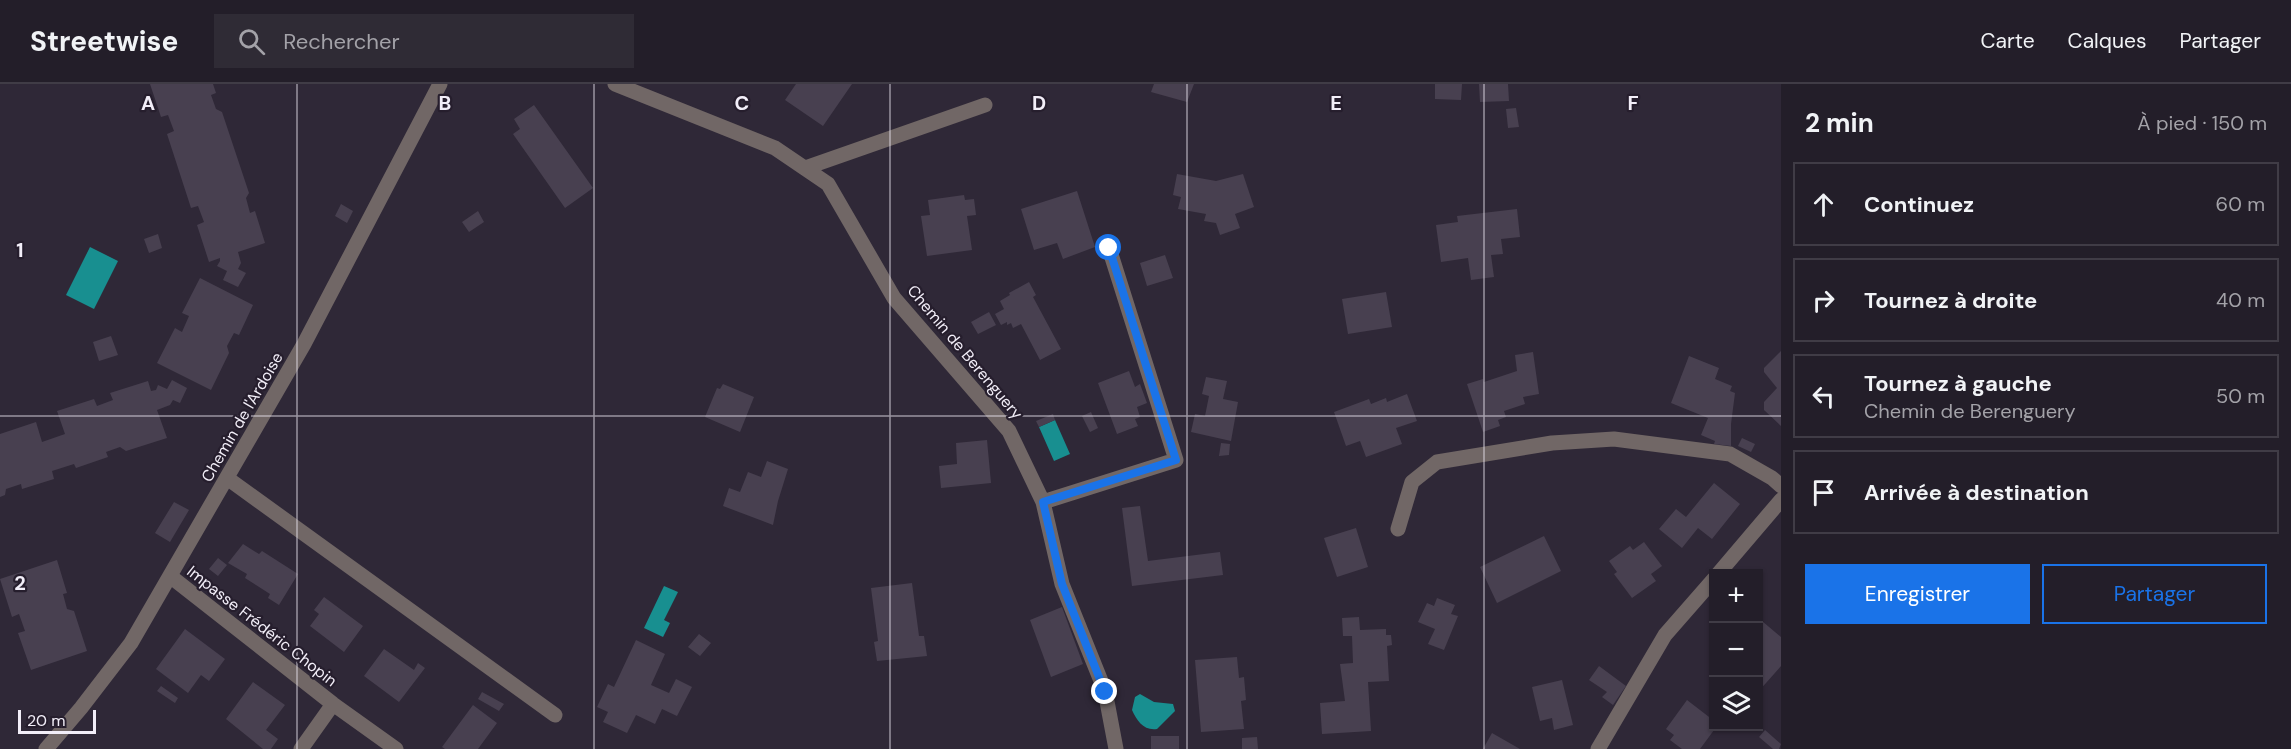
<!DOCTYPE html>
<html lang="fr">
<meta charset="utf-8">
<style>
body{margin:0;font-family:"DM Sans",sans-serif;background:#2f2b35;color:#f1f3f6}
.controls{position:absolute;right:18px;bottom:18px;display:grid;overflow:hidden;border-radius:0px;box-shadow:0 2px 4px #0004}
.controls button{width:54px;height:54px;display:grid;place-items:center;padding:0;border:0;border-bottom:2px solid #403c46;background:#231e29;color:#f1f3f6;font:30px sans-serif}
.scale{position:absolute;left:18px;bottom:15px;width:78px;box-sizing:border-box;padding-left:6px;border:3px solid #f2eef8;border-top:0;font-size:16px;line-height:21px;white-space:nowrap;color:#f2eef8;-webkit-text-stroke:4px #261e2d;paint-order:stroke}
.stop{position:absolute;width:18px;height:18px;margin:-14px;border:4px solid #1a73e8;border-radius:50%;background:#fff}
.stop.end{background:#1a73e8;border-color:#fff;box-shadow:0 2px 6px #0008}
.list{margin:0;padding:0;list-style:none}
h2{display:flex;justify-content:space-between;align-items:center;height:78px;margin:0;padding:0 24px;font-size:26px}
h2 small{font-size:20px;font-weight:400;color:#a3a2a8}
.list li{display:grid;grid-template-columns:39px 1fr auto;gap:18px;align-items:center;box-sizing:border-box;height:84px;margin:0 12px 12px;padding:0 12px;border:2px solid #403c46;border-radius:0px}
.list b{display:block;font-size:22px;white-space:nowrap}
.list p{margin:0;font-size:20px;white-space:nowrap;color:#a3a2a8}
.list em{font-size:20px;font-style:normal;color:#a3a2a8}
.actions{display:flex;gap:12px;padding:18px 24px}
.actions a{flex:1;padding:14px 0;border:2px solid #1a73e8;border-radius:0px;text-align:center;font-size:21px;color:#1a73e8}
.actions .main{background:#1a73e8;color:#fff}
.icon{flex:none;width:33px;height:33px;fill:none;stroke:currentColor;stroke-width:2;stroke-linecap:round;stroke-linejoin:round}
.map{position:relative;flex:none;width:1781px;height:665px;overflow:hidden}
header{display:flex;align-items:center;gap:36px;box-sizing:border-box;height:84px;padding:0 30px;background:#231e29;border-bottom:2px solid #403c46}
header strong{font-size:28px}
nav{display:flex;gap:33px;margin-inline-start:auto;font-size:21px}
.search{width:420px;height:54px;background:#2f2b35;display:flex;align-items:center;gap:15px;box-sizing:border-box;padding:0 21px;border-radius:0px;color:#a3a2a8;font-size:22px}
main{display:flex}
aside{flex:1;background:#231e29}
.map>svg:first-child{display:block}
.water{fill:#188f90}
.building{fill:#484050}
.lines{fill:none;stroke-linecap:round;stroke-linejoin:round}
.minor{stroke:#716766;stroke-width:15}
.route{stroke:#1a73e8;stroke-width:8}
.grid{fill:none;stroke:#f2eef8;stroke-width:1.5;stroke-opacity:0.55}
.labels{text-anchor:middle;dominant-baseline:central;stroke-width:4.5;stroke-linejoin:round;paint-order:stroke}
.street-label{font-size:16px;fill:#f2eef8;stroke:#261e2d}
.grid-label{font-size:20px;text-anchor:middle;font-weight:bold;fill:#f2eef8;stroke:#261e2d;stroke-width:4.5;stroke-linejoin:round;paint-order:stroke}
</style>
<header>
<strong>Streetwise</strong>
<div class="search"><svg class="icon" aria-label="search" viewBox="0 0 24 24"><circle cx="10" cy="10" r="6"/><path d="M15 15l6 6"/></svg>Rechercher</div>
<nav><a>Carte</a><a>Calques</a><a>Partager</a></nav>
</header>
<main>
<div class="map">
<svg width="1781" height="665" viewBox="0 0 1781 665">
<rect width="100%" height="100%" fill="#2f2837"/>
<!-- water -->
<path class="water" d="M90,163l28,14 -24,48 -28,-14z
M1055,336l15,34 -16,7 -15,-34z
M664,502l14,6 -14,28 6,3 -7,14 -19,-9z
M1140,610l14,8 19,2 2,7 -18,18c-13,2 -20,-8 -25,-19l3,-13z"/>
<!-- building -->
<path class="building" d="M150,0h63l3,9 -5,2 5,14 6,3 27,81 -3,5 4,15 5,-2 10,32 -27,9 3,11 -3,6 8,4 -8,14 -15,-7 4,-9 -10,-5 3,-5v-3l-11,4 -12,-37 7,-3 -6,-16 -7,2 -24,-74 7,-3 -6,-16 -7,2z
M796,0h56l-29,42 -38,-26z
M1154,0h40l-7,18 -36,-10z
M1435,0h27l-1,16 -26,-1z
M1479,0h29l1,17 -29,1z
M534,21l59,83 -28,20 -52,-74 7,-5 -6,-10z
M1516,24l3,19 -11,1 -2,-19z
M1177,90l39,7 27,-7 11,33 -19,7 5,14 -20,7 -4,-12 -12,-2 2,-7 -28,-5 3,-12 -8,-2z
M1077,107l18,56 -32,12 -6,-16 -23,7 -13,-41z
M964,111l1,5 9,-1 2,16 -9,1 5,34 -45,6 -6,-40 9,-1 -2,-15z
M341,120l12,7 -6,12 -12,-7z
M1517,125l3,28 -19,2 2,15 -12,1 3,22 -23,3 -3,-22 -27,4 -5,-37 22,-3 -1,-6z
M478,127l6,11 -15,10 -7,-10z
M158,150l4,14 -13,5 -5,-14z
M1165,171l8,23 -26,8 -7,-23z
M200,194l53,27 -14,30 -5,-2 -7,13 2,7 -18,37 -54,-27 18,-35 7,4 7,-16 -7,-3z
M1029,198l7,13 -3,2 28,52 -21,11 -19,-36 -8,4 -2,-5 -4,2v-3l-6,3 -6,-11 9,-5 -4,-8 10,-6 -1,-2z
M1386,208l6,35 -44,7 -6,-35z
M989,228l7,13 -18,9 -7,-12z
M111,252l7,19 -19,6 -6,-19z
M1781,267v75l-17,-16v-8l13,-14 -13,-16v-4z
M1533,268l6,42 -16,3 2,7 -21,7 2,6 -8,3 2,6 -17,6 -16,-48 16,-5 1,3 33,-11 -2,-16z
M1689,272l30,12 -4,11 17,7 -2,5 5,2 -4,31v22l-17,-2 1,-3 -14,-6 7,-17 -37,-15z
M1129,287l6,16 5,-3 7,19 -10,4 3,10 -5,2 3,7 -21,8 -19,-51z
M1206,293l21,4 -4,18 15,3 -7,39 -40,-9 4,-18 10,2 4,-20 -7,-2z
M172,296l15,8 -7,15 -7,-3 -3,5 -13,5 10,28 -41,13 -6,-4 -14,5 2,5 -32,11 -2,-4 -22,7 2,8 -32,10 -1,-5 -15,5 -1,6 -5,2v-63l36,-12 6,20 23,-8 -8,-23 37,-12 3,7 16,-6 -3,-7 38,-12 3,10 5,-1 2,-5 9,4z
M723,300l31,13 -14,35 -35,-15 12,-29 3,1z
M1407,310l10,27 -21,7 6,16 -36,13 -6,-16 -14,5 -12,-34 35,-13 2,5 15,-6 1,4z
M1091,328l7,16 -8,4 -8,-16z
M1053,330l2,6 -16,7 -3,-6z
M1742,354l13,6 -4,8 -13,-6z
M987,356l4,43 -50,5 -2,-22 18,-2 -1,-21z
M1221,359l9,1 -1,11 -10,1z
M767,377l21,8 -10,32 -5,24 -50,-19 6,-18 11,4 8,-20 13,5z
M1714,399l26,21 -28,35 -14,-11 -16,20 -23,-19 17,-20 10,8z
M174,418l15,8 -19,32 -15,-9z
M1140,422l8,55 72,-9 3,23 -91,11 -10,-78z
M1356,444l12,39 -31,10 -13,-39z
M1544,452l17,35 -64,32 -17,-36z
M1644,458l18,24 -11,8 5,7 -24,17 -18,-24 3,-2 -8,-11 21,-15 3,4z
M243,460l16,10 3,-3 36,23 -19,31 -11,-7 2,-4 -25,-16 2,-4 -19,-11z
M218,474l9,7 -9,11 -9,-7z
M57,476l10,33 -4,1 4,15 7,2 13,40 -56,19 -13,-37 7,-2 -6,-17 -7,3 -12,-38z
M912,499l7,53h5l3,20 -50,5 -3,-19 4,-1 -7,-53z
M324,513l39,29 -19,26 -34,-26 9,-12 -5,-4z
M1437,514l18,7 -4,9 7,2 -14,34 -16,-6 7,-15 -17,-7 9,-19 7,3z
M1062,523l21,57 -32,13 -21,-57z
M1359,533l1,13 26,-1v6h5l1,10 -5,1 2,35 -21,1 3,49 -49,3 -2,-31 25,-2 -5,-37 13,-1 -1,-27h-9l-1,-18z
M1762,537l19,16v29l-23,26v-66z
M185,545l40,30 -16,22 -8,-6 -13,18 -32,-24z
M699,550l12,9 -11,13 -12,-9z
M636,556l29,14 -14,31 18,8 7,-14 16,8 -15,29 -15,-7 -7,15 -19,-9 -9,18 -24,-11 5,-10 -11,-5 11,-23 6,3z
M384,565l30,21 4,-7 7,5 -26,34 -35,-26z
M1237,573l2,21 5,-1 2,23 -5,1 3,28 -43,3 -6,-72z
M1599,582l27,20 -13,19 -11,-8 5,-5 -18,-12z
M1562,596l11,45 -19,5 -2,-12 -12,3 -8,-34z
M253,598l32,23 -19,25 12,9 -7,10h-8l-37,-30z
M161,602l17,12 -3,5 -18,-12z
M482,608l22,12 -5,7 -21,-12z
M1687,616l26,20v6h4l-17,23h-18l-12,-9 4,-5 -8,-6z
M473,621l24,18 -19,26h-33l-3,-2z
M1765,646l16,14 -2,5h-6l-14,-12z
M1492,649l28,16h-37z
M1151,652h28v13h-28z
M1257,653l1,12h-16v-11z"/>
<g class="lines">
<!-- minor -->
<path class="minor" d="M615,0l160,64 53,36 66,114 115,133 34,71 19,82 43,107 11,58
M805,84l180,-63
M227,394l328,237
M1043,418l133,-42 -67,-212
M1398,445l14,-47 25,-20 115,-19 62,-4 116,15 42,24 9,8
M1718,490l63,-74
M170,492l163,128 63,45
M46,665l35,-41 50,-65 173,-299 136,-260
M301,665l32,-45
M1598,665l67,-114 49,-56"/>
</g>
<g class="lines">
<!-- route -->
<path class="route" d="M1105,608l-43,-108 -19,-82 133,-42 -67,-212"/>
</g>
<!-- grid -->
<path class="grid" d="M297,0v665M594,0v665M890,0v665M1187,0v665M1484,0v665M0,332h1781"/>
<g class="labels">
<!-- street labels -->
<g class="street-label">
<text transform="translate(965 268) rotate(50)">Chemin de Berenguery</text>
<text transform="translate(242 333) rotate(-60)">Chemin de l'Ardoise</text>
<text transform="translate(262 542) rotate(38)">Impasse Frédéric Chopin</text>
</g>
</g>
<g class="grid-label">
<text x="148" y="26">A</text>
<text x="445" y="26">B</text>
<text x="742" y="26">C</text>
<text x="1039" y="26">D</text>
<text x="1336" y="26">E</text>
<text x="1633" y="26">F</text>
<text x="20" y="173">1</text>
<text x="20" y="506">2</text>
</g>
</svg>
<div class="controls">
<button>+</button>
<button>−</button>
<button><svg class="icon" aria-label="layers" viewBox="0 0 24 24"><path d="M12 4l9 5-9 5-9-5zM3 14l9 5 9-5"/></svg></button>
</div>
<div class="scale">20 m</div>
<div class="stop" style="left:1109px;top:164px"></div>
<div class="stop end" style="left:1105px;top:608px"></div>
</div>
<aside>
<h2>2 min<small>À pied · 150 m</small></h2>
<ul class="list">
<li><svg class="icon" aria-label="ahead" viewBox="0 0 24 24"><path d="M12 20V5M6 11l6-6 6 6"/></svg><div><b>Continuez</b></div><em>60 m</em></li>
<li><svg class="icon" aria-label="right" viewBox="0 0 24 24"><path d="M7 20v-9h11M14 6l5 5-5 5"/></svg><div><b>Tournez à droite</b></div><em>40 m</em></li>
<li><svg class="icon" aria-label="left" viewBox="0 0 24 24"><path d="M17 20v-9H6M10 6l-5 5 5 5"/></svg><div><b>Tournez à gauche</b><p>Chemin de Berenguery</p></div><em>50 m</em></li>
<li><svg class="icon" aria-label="arrive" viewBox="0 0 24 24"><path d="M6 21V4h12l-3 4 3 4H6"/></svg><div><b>Arrivée à destination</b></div></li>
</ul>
<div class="actions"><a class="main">Enregistrer</a><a>Partager</a></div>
</aside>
</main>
